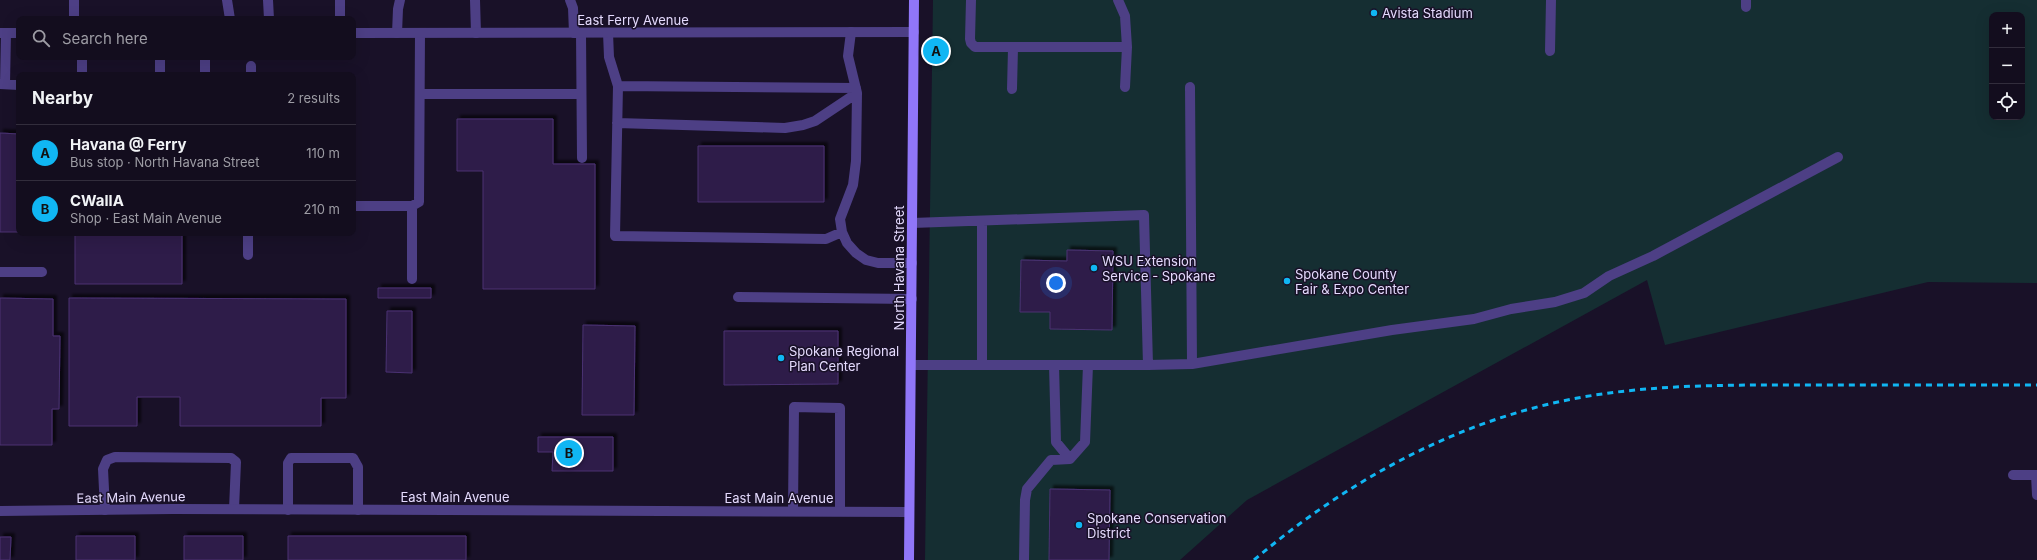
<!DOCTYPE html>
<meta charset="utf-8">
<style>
body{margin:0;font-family:Inter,sans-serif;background:#1c1627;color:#f1f3f6}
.controls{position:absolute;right:12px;top:12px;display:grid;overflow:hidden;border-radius:8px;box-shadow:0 4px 16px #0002}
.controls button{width:36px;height:36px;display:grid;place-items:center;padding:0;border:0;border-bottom:1px solid #322d3c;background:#130d1e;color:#f1f3f6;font:20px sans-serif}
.you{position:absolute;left:1056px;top:283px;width:14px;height:14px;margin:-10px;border:3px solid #fff;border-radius:50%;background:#1a73e8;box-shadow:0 0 0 6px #1a73e833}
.badge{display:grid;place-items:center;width:26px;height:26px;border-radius:50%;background:#10b6f3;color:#111;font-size:13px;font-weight:700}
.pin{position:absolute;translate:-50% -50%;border:2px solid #fff;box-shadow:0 1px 4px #0006}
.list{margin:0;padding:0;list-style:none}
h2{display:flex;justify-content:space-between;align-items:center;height:52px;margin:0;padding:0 16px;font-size:17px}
h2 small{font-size:13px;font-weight:400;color:#9d9ca4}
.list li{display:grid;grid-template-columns:26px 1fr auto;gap:12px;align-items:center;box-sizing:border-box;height:56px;padding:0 16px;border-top:1px solid #322d3c}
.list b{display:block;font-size:15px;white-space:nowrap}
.list p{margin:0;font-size:13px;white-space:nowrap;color:#9d9ca4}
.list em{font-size:13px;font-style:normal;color:#9d9ca4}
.icon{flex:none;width:22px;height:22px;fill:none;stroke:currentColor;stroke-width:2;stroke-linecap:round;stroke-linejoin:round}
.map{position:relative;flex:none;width:2037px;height:560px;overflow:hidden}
.search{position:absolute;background:#130d1e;box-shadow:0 4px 16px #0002;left:16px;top:16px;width:340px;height:44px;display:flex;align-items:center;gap:10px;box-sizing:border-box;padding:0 14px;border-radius:8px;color:#9d9ca4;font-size:15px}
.panel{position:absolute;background:#130d1e;box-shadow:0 4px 16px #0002;left:16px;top:72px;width:340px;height:164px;border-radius:8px}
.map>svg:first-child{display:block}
.green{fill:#152e32;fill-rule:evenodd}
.building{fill:#2e1e48;stroke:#4a3273;filter:url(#shadow)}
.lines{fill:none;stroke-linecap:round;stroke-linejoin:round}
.lane{stroke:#4d3f85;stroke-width:10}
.street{stroke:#4d3f85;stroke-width:10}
.secondary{stroke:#9076f8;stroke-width:10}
.rail{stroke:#10b6f3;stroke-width:3;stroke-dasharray:6 5;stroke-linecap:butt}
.poi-dot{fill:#10b6f3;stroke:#191128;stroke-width:1.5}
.labels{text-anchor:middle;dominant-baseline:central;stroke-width:3;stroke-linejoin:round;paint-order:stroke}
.poi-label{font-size:13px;fill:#e4dafd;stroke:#191128;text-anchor:start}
.street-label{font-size:13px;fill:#e4dafd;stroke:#191128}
</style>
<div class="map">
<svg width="2037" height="560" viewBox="0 0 2037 560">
<defs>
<filter id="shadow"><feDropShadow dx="3.5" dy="-3.5" stdDeviation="1" flood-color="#0009"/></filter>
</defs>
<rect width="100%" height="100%" fill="#191128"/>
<!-- green -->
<path class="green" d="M933,0h1104v283l-109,-1 -263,63 -18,-65 -400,220 -67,60h-255zM1992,15h30v102h-30z"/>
<!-- building -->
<path class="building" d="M457,119h96v45h42v125h-112v-118h-26z
M0,133l19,1v98h-19z
M698,146h126v56h-126z
M75,233h107v51h-107z
M1067,250l46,1 -1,79 -62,-1v-17h-30l1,-52 46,1z
M378,288h53v10h-53z
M0,298l53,1v37h7l-1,73h-7v36h-52z
M69,298l277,1v99h-25v28h-141v-29h-43v29h-68z
M387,311h25v62l-26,-1z
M583,325l52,1 -1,89h-52z
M724,331h114v53l-114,1z
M538,437h75v34h-61l1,-19h-15z
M1050,489l60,1 -1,70h-60z
M76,536h59v24h-59z
M184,536h59v24h-59z
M288,536h178v24h-178z
M0,537h11l-1,23h-10z"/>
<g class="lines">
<!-- lane -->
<path class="lane" d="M74,0v19
M227,0l3,19
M268,0l1,19
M475,0l1,33
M570,0l3,8 1,25
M971,0l-1,39 1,4 4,4h152l-2,40
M1118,0l7,16 2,31
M1746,7v-7
M340,19v-19
M851,32l-3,24 9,37 -1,68 -3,24 -13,34 2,13 5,11 9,10 10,7 12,3h34
M397,33l1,-24 2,-9
M581,33l1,125
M608,33l1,24 9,29 -3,150 211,3 16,-7
M1550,51l1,-51
M82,57v18
M160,75v-18
M205,75v-18
M251,75v-9
M0,84l19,1
M5,84l1,-51
M618,86l238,2
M1190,87l2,277 200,-34 82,-11 37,-10 44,-7 29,-9 25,-17 44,-20 185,-99
M1012,89l1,-41
M420,94h161
M617,123l168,5 18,-3 12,-4 42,-28
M353,206h59l7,-4 1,-169
M412,206v73
M248,255v-22
M738,297l174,2
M911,365h237l-4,-150 -232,8
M982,365v-144
M1054,365l2,77 14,17
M1148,365l44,-1
M2013,475h24
M2036,475l1,20
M105,510l-2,-41 4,-9 8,-3 116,1 5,4 -2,47
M288,510v-47l3,-5h62l5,9v43
M793,511l1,-104 46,1v103
M1024,560l1,-60 2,-11 24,-29 19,-1 15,-17 3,-77"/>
<!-- street -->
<path class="street" d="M0,33h19
M353,33l561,-1
M0,272h42
M0,511l173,-2 736,3"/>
<!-- secondary -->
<path class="secondary" d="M909,560l5,-560"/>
<!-- rail -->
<path class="rail" d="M1254,560c85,-72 182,-128 291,-155 85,-21 172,-20 260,-20 77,0 155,0 232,0"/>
</g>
<!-- markers -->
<g class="poi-dot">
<circle cx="1374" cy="13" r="4"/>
<circle cx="1094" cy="268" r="4"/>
<circle cx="1287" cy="281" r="4"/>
<circle cx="781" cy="358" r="4"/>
<circle cx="1079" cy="525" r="4"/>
</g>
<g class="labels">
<!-- poi labels -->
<g class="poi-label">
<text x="1382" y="13">Avista Stadium</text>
<text x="1102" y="261">WSU Extension<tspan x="1102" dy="15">Service - Spokane</tspan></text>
<text x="1295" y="274">Spokane County<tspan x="1295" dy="15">Fair &amp; Expo Center</tspan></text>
<text x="789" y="351">Spokane Regional<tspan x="789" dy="15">Plan Center</tspan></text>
<text x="1087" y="518">Spokane Conservation<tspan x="1087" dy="15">District</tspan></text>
</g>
<!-- street labels -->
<g class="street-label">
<text x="633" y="20">East Ferry Avenue</text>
<text transform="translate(899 268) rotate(-90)">North Havana Street</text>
<text transform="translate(131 497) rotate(-1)">East Main Avenue</text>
<text x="455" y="497">East Main Avenue</text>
<text x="779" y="498">East Main Avenue</text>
</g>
</g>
</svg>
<div class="controls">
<button>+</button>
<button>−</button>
<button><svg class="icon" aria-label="locate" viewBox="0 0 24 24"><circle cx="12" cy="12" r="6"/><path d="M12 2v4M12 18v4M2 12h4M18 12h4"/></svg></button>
</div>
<div class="you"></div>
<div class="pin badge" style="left:936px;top:51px">A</div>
<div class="pin badge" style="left:569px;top:453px">B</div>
<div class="search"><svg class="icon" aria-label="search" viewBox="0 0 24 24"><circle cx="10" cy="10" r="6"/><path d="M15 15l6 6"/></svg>Search here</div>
<section class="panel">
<h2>Nearby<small>2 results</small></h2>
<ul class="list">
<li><span class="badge">A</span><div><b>Havana @ Ferry</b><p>Bus stop · North Havana Street</p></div><em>110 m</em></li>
<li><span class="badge">B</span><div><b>CWallA</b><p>Shop · East Main Avenue</p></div><em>210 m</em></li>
</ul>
</section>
</div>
